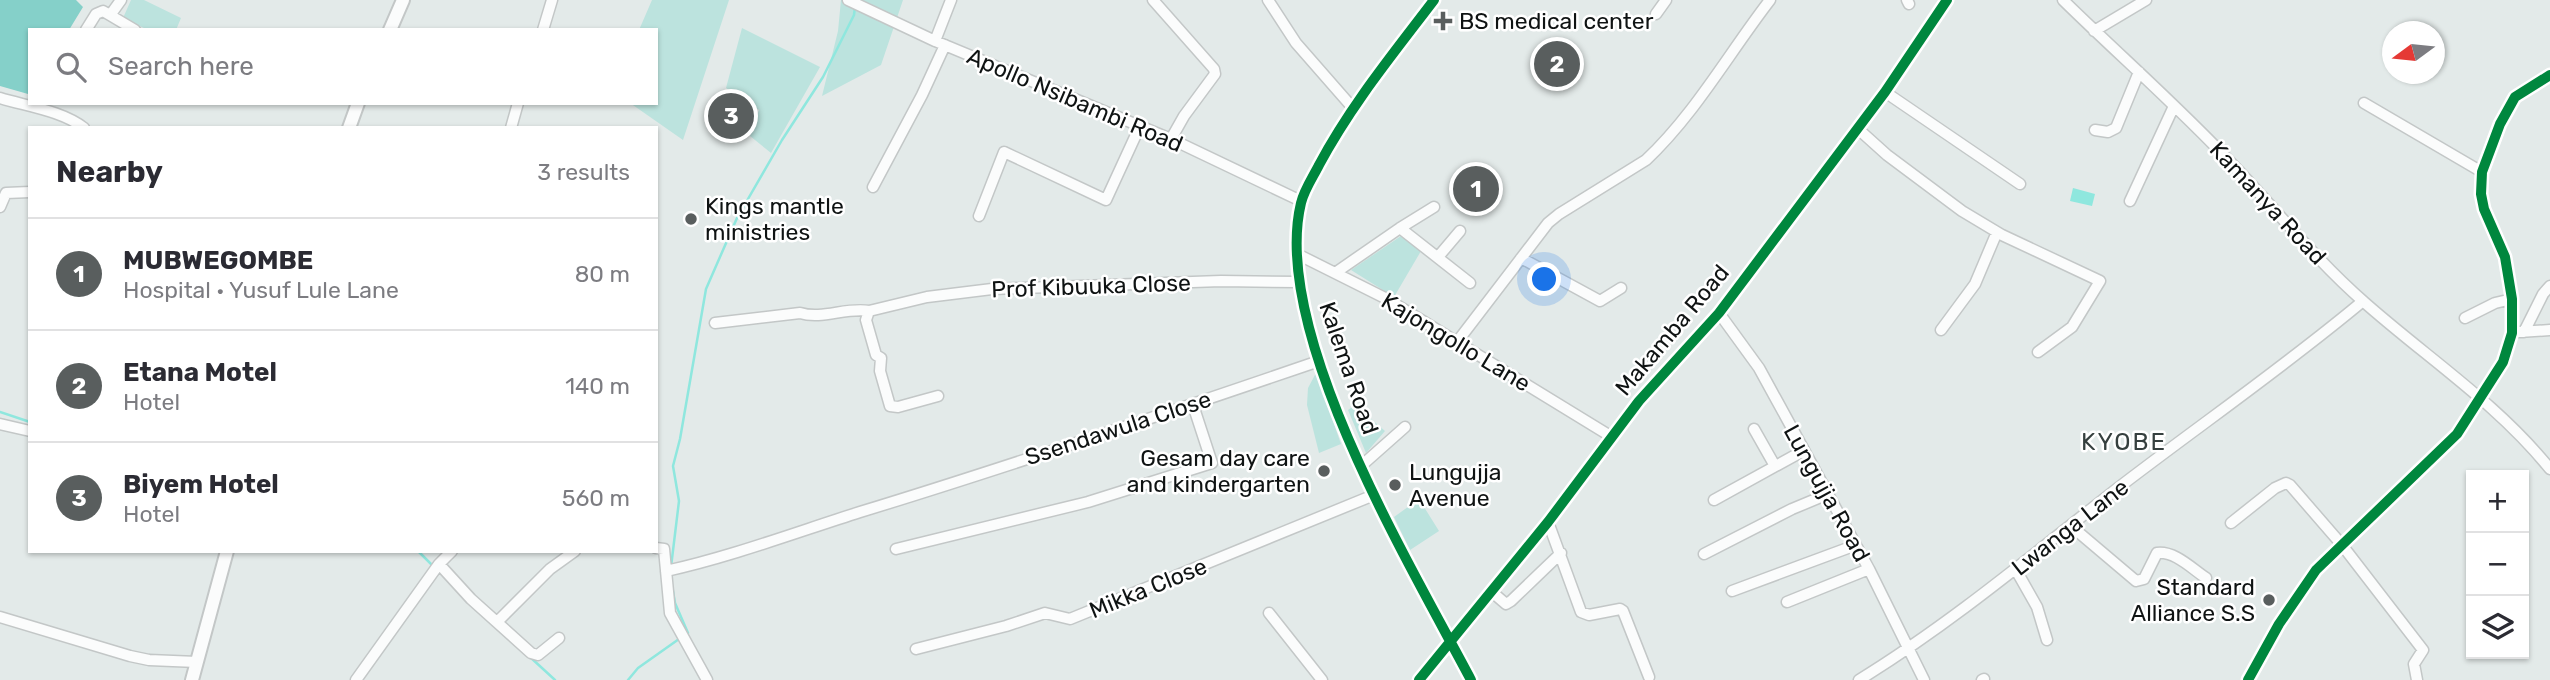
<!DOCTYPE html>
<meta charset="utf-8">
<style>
body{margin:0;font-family:Rubik,sans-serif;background:#f2f2f3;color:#2b2b33}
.controls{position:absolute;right:21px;bottom:21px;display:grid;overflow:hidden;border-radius:0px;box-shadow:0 2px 5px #0004}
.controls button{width:63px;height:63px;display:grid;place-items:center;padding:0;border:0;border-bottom:2px solid #e1e1e2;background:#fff;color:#2b2b33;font:35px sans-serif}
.compass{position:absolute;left:2382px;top:21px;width:63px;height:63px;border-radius:50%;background:#fff;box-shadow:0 2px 5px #0004;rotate:255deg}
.you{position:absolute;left:1545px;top:280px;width:24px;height:24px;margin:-18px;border:5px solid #fff;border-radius:50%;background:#1a73e8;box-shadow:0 0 0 10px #1a73e833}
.badge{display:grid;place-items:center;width:46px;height:46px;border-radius:50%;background:#595e5e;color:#fff;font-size:23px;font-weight:700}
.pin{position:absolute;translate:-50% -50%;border:4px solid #fff;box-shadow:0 2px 7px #0006}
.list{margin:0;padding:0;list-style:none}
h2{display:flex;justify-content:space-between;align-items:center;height:91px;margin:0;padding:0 28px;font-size:30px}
h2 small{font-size:23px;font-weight:400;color:#7c7c81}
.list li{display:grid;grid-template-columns:46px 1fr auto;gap:21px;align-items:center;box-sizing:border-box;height:112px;padding:0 28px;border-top:2px solid #e1e1e2}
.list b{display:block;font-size:26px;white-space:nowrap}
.list p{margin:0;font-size:23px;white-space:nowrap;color:#7c7c81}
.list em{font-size:23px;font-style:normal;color:#7c7c81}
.icon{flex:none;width:38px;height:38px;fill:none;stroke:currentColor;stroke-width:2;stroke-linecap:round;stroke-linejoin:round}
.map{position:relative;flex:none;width:2550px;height:680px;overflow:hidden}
.search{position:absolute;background:#fff;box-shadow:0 2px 5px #0004;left:28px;top:28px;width:630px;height:77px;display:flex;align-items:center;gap:18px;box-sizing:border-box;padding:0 24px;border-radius:0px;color:#7c7c81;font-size:26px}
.panel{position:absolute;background:#fff;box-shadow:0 2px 5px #0004;left:28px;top:126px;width:630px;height:427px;border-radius:0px}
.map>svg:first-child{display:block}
.green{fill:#bce3de}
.forest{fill:#85d0c9}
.water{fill:#8fe7de}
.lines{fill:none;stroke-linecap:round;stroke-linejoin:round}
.stream{stroke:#8fe7de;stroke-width:2.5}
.minor-casing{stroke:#c3c7c7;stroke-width:13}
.major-casing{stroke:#c3c7c7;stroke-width:16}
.minor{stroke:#fbfcfc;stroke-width:10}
.major{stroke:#fbfcfc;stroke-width:12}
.cycleway-casing{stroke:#fff;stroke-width:15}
.cycleway{stroke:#00873e;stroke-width:10}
.poi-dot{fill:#595e5e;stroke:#fff;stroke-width:2.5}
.labels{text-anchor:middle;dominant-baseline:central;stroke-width:5;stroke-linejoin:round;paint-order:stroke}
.poi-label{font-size:23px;fill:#0f1313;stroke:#fff;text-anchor:start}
.street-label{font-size:23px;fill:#0f1313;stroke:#fff}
.neighbourhood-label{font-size:24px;letter-spacing:2px;fill:#36403f;stroke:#fff}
</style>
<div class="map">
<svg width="2550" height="680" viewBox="0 0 2550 680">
<rect width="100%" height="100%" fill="#e3eae9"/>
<!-- green -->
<path class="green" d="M131,0h13l37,18 -5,12h-28l-25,-12z
M652,0h77l-46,140 -53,-37h26v-73h-17z
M841,0h62l-22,65 -59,31 16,-65z
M742,28l78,39 -49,86 -21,-17 9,-26 -33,-22z
M1401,236l20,15 -27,46 -43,-27z
M1316,373l25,71 -22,9 -12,-48 1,-17z
M1355,405l30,26 -19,22 -18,-43z
M1419,499l20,32 -29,19 -16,-33z"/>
<!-- forest -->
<path class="forest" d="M0,0h76l7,7 -14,23h-39v61l-2,3 -28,-8z"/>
<!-- water -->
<path class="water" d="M2073,188l22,6 -3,12 -22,-5z"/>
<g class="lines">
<!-- stream -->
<path class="stream" d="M0,412l30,10
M418,551l15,15
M671,567l8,-66 -6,-35 7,-27 26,-150 31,-71 45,-78 41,-63 31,-62 1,-8
M673,591l2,12 13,30 -4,2
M530,657l25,23
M628,680l10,-12 41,-29"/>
<!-- minor casing -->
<g class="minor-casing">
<path id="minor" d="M848,0l87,41 236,98 130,62
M1153,0l61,69 1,5 -31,42 -13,23
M1268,0l28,43 56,64
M1434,0c-41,54 -83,105 -115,165 -6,12 -15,25 -18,38 -31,129 110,363 170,477
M1907,0l2,4
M2063,0c57,56 118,109 172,167 43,45 82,94 129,135 62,55 134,102 186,167
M111,14l10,-14
M1656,14l10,-14
M86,30l10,-16 7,-3 32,19
M543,30l9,-30
M2094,31l52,-31
M935,41l16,-41
M1885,92l135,92
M0,98c26,8 63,13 84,30
M2364,103l118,69
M511,128l7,-25
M1857,128l30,27 75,56 40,24 98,46 -28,46 -34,25
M2095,130l13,2 8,-4 23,-56
M873,187l49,-92 23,-50
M2130,201l44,-95
M0,207l6,-14 24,-1
M979,216l25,-64 102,48 34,-74
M1400,228l70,55
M1297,254l90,45 225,138
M1438,257l22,-26
M1521,258l79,43 21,-13
M1335,273l65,-45 34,-21
M1719,313l40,55 17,31 93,170 55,111
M2465,318l30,-15 17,-4
M715,323l85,-10c22,7 46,-6 69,-2
M1941,330l34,-46 22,-52
M2519,332l31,-2
M2524,332l19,-38 7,-8
M1457,342l91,-119 11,-9 87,-54c49,-46 83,-107 124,-160
M938,396l-40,11 -8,-1 -10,-35 1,-13 -5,-3 -10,-35 3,-9 58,-14 65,-8 229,-8 78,1
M0,424l30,7
M1754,429l21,37
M1361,466l44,-39
M1714,500l89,-49
M1548,522l33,90 8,3 31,-6 3,2 26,66
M2231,523l44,-35 11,-5 4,2 52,60 81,105 -9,14 3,16
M2071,526l65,55 8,-2 13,-26c18,-2 34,15 49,25
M656,548l8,1 6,64 37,67
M896,549l192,-47 124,-39 -19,-58
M1704,554l88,-45 36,-15
M439,564l32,35 60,54 7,2 21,-17
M2016,570l21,37 10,33
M666,571c64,-14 131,-39 194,-59 154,-47 307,-99 459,-151
M1732,591l124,-46
M1492,592l14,12 5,-3 50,-48
M1787,602l82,-33
M1269,613l53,67
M0,617l130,39 19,4 48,2
M497,622l53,-53 25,-18
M916,649l90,-23 39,-13 25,6 304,-124
M356,680l83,-116 13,-13
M1419,680l129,-158 91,-121 80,-88 166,-221 62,-92
M1859,680c91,-56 172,-124 255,-189 83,-64 169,-123 249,-190
M1982,680l2,-1
M2248,680l31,-56 37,-54 141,-136 46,-72 9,-29v-34l-7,-42 -21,-48 -3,-15 1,-22 18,-48 15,-27 35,-22"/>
</g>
<!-- major casing -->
<g class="major-casing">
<path id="major" d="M390,30l13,-30
M349,128l9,-25
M192,680l35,-129"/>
</g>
<!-- minor -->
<use href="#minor" class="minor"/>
<!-- major -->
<use href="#major" class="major"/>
<!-- cycleway casing -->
<g class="cycleway-casing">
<path id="cycleway" d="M1434,0c-41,54 -83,105 -115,165 -6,12 -15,25 -18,38 -31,129 110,363 170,477
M1419,680l129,-158 91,-121 80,-88 166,-221 62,-92
M2248,680l31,-56 37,-54 141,-136 46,-72 9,-29v-34l-7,-42 -21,-48 -3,-15 1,-22 18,-48 15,-27 35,-22"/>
</g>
<!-- cycleway -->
<use href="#cycleway" class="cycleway"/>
</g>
<!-- markers -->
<g class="poi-dot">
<path d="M1439.5 10.5h7v7h7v7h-7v7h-7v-7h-7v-7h7z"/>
<circle cx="691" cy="219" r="7"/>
<circle cx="1324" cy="471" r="7"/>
<circle cx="1395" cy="485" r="7"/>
<circle cx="2269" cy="600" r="7"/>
</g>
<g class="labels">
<!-- poi labels -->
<g class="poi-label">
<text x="1459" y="21">BS medical center</text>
<text x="705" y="206">Kings mantle<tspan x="705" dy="26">ministries</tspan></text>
<text x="1310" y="458" text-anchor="end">Gesam day care<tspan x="1310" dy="26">and kindergarten</tspan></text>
<text x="1409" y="472">Lungujja<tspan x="1409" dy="26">Avenue</tspan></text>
<text x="2255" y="587" text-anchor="end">Standard<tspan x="2255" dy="26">Alliance S.S</tspan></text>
</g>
<!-- street labels -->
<g class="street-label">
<text transform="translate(1075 100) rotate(23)">Apollo Nsibambi Road</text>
<text transform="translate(2268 203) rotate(47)">Kamanya Road</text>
<text transform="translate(1091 286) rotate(-2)">Prof Kibuuka Close</text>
<text transform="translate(1672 330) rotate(-50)">Makamba Road</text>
<text transform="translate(1456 342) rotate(31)">Kajongollo Lane</text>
<text transform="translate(1349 368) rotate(71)">Kalema Road</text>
<text transform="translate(1118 428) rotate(-18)">Ssendawula Close</text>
<text transform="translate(1827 493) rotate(61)">Lungujja Road</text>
<text transform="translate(2070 527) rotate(-38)">Lwanga Lane</text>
<text transform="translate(1148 588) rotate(-22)">Mikka Close</text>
</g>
<!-- neighbourhood labels -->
<g class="neighbourhood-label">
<text x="2124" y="442">KYOBE</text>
</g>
</g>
</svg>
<div class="controls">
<button>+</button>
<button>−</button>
<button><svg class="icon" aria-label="layers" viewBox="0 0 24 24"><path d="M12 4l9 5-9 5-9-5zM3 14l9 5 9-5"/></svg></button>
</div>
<svg class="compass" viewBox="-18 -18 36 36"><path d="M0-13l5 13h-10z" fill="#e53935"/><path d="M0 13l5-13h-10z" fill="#7c7c81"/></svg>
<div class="you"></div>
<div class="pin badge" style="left:1476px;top:189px">1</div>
<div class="pin badge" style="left:1557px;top:64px">2</div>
<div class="pin badge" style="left:731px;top:116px">3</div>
<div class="search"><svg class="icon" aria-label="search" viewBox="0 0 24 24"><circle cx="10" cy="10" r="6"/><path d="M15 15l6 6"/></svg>Search here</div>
<section class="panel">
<h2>Nearby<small>3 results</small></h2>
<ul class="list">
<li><span class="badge">1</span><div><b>MUBWEGOMBE</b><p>Hospital · Yusuf Lule Lane</p></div><em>80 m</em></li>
<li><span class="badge">2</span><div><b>Etana Motel</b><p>Hotel</p></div><em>140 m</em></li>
<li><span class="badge">3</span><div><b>Biyem Hotel</b><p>Hotel</p></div><em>560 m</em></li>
</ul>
</section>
</div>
